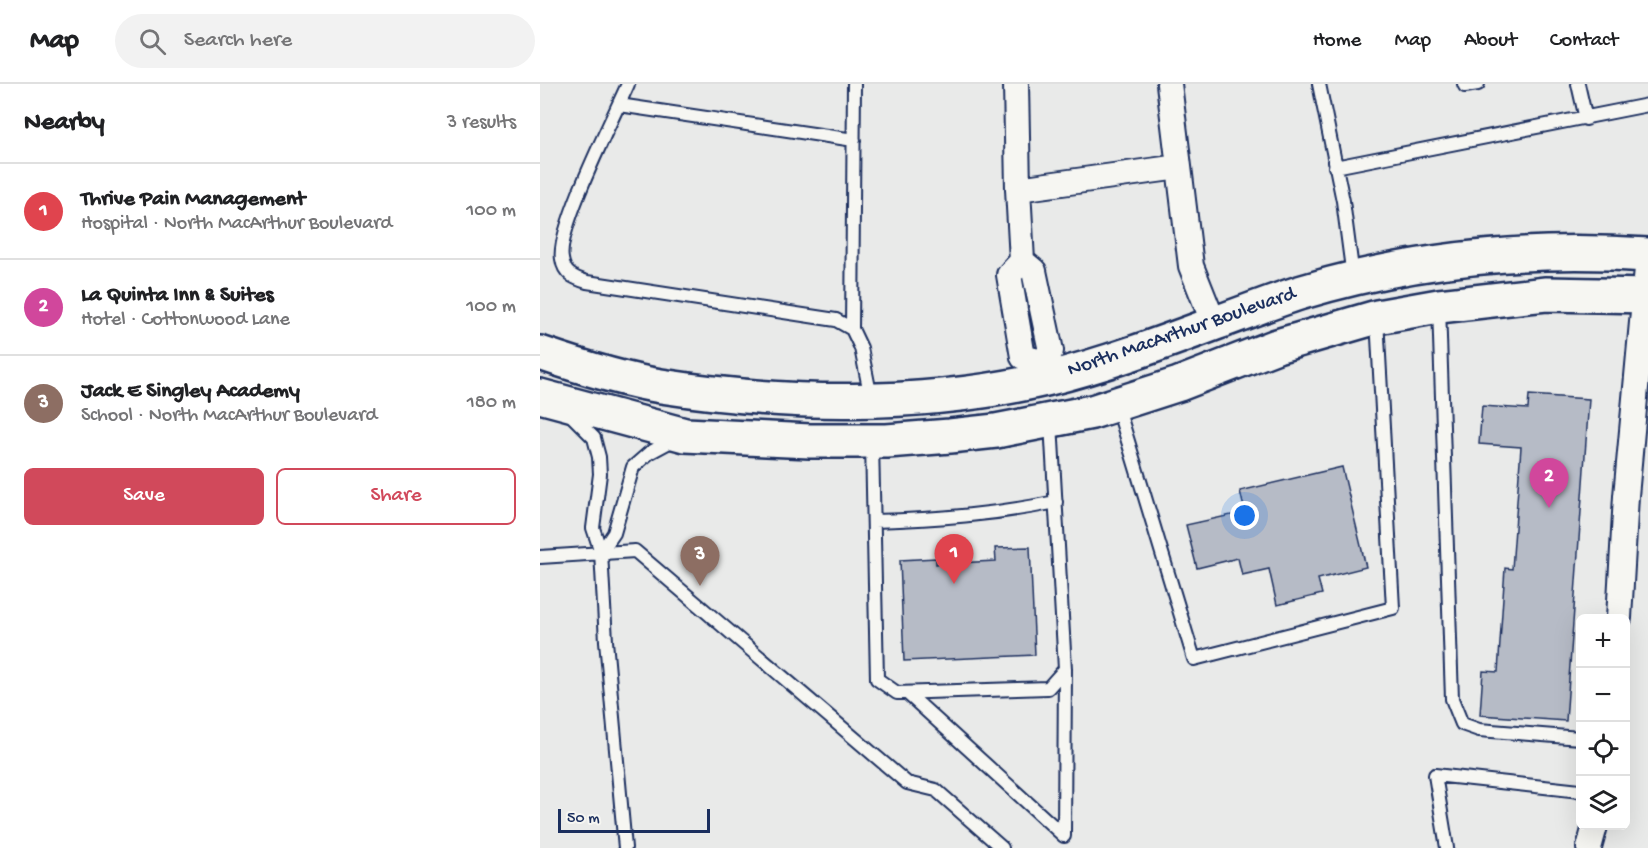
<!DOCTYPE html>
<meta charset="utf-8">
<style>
body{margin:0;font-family:"Gochi Hand",sans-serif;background:#f2f2f2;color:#202124}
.controls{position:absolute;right:18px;bottom:18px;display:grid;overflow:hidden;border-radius:9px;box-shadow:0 6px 24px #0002}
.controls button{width:54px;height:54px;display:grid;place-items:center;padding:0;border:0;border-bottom:2px solid #e0e0e0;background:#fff;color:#202124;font:30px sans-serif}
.scale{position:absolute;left:18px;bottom:15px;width:152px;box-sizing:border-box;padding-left:6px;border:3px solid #1b2f5e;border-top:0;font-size:16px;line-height:21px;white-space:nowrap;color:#1b2f5e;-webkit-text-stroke:4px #f6f6f2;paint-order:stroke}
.you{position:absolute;left:705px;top:432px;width:21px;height:21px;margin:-15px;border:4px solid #fff;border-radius:50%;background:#1a73e8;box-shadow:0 0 0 9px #1a73e833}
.badge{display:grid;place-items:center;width:39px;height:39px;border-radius:50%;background:#d1495b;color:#fff;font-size:20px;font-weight:700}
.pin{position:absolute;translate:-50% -50px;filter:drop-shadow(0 2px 3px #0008)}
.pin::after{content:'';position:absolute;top:32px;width:21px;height:18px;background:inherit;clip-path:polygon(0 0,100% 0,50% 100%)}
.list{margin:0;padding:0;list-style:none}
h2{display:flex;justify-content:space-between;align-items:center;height:78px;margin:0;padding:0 24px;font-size:26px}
h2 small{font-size:20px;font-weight:400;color:#757577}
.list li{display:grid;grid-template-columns:39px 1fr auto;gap:18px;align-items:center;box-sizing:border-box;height:96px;padding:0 24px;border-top:2px solid #e0e0e0}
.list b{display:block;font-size:22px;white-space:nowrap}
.list p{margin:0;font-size:20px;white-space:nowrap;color:#757577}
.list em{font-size:20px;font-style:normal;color:#757577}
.actions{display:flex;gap:12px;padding:18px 24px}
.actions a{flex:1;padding:14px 0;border:2px solid #d1495b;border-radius:9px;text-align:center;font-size:21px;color:#d1495b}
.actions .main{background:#d1495b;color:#fff}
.icon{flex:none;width:33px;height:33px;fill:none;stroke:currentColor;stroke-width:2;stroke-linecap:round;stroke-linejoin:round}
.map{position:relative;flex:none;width:1108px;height:764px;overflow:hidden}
header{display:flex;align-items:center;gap:36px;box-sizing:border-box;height:84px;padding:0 30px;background:#fff;border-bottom:2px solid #e0e0e0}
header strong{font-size:28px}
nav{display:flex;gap:33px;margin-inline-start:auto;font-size:21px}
.search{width:420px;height:54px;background:#f2f2f2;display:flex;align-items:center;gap:15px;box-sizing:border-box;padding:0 21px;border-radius:33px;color:#757577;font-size:22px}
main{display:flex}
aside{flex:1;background:#fff}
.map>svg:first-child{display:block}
.building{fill:#b6bbc6;stroke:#1b2f5e;stroke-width:1.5}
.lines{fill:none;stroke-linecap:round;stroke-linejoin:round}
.service-casing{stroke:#1b2f5e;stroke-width:16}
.minor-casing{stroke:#1b2f5e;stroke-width:28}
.secondary-casing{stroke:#1b2f5e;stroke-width:38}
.service{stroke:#f6f6f2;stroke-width:12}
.minor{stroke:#f6f6f2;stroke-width:24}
.secondary{stroke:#f6f6f2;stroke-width:33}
.labels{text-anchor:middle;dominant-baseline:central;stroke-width:4.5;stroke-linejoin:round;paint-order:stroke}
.street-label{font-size:21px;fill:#1b2f5e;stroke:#f6f6f2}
</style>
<header>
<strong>Map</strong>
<div class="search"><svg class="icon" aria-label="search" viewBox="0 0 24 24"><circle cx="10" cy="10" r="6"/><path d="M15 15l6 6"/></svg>Search here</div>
<nav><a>Home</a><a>Map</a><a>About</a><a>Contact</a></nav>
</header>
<main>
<aside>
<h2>Nearby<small>3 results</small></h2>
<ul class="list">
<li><span class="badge" style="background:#e0444e">1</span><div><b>Thrive Pain Management</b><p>Hospital · North MacArthur Boulevard</p></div><em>100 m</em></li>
<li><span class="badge" style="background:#d1479c">2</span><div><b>La Quinta Inn &amp; Suites</b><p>Hotel · Cottonwood Lane</p></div><em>100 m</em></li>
<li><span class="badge" style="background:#8d6e63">3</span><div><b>Jack E Singley Academy</b><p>School · North MacArthur Boulevard</p></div><em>180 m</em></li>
</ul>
<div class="actions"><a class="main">Save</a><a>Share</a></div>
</aside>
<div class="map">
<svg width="1108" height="764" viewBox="0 0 1108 764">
<rect width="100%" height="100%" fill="#e9eae9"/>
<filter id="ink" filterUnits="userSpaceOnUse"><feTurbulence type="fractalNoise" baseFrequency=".0167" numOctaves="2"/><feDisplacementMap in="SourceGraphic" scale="12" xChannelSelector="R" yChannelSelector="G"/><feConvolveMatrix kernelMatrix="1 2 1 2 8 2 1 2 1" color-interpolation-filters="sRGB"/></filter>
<g filter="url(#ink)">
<!-- building -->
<path class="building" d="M989,311l60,4 -23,322 -86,-6 3,-44 15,1 7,-104 7,1 9,-122 -42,-3 3,-38 46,3z
M802,383l24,100 -48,12 4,15 -45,11 -8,-36 -27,6 -4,-17 -41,10 -11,-43 59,-13 -5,-21z
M490,463l5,108 -131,6 -4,-101 36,-2v6l60,-3 -1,-13z"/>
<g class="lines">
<!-- service casing -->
<g class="service-casing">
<path id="service" d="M88,0c-14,32 -72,146 -66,175 2,15 12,19 25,23l249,38 16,9
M314,0l-2,245 9,19 10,50
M779,0l24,117 10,76
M924,0l1,2 13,-2
M1038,0l8,35
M79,21l235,35
M795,83l313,-62
M899,223l13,392 10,25 17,6 101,8
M577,321l77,254 199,-51 -16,-289
M29,329l25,25 5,19 1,17 -7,54 8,24 5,89 19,207
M332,358l5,237 20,14 151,-5 17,-19 -14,-246
M334,437c63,-2 119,-6 182,-19
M61,468l13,-19 19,-66 16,-14 26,-14
M0,473l95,-6 272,232 29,7 66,58
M367,609l157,143 1,-167
M907,764l-12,-73 145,16"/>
</g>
<!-- minor casing -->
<g class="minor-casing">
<path id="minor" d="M476,0l2,105 4,72 -13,14 14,82 19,5
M629,0l22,182 23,58
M478,105l161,-22
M482,177l12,10 17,80 -9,11
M1079,534l7,-122 22,-239
M1049,764l6,-22"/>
</g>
<!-- secondary casing -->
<g class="secondary-casing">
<path id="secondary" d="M0,269c38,13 81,27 121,33 123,19 262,22 385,-7 61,-15 119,-37 178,-59 25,-9 50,-19 75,-27 112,-34 232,-46 349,-38
M0,312l145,39 125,6h77l63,-5 46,-5 96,-19 87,-28 98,-38 100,-29 62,-11 107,-12 102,2"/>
</g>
<!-- service -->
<use href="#service" class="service"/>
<!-- minor -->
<use href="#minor" class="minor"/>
<!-- secondary -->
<use href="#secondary" class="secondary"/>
</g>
</g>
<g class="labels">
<!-- street labels -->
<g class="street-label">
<text transform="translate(642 249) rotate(-19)">North MacArthur Boulevard</text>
</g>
</g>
</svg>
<div class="controls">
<button>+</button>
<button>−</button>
<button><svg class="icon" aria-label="locate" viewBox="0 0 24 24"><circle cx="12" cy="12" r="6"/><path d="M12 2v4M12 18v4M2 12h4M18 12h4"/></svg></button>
<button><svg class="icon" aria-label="layers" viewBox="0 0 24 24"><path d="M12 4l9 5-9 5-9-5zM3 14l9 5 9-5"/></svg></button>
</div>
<div class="scale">50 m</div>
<div class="you"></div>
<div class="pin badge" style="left:414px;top:500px;background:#e0444e">1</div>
<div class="pin badge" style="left:1009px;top:424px;background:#d1479c">2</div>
<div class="pin badge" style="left:160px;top:502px;background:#8d6e63">3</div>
</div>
</main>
